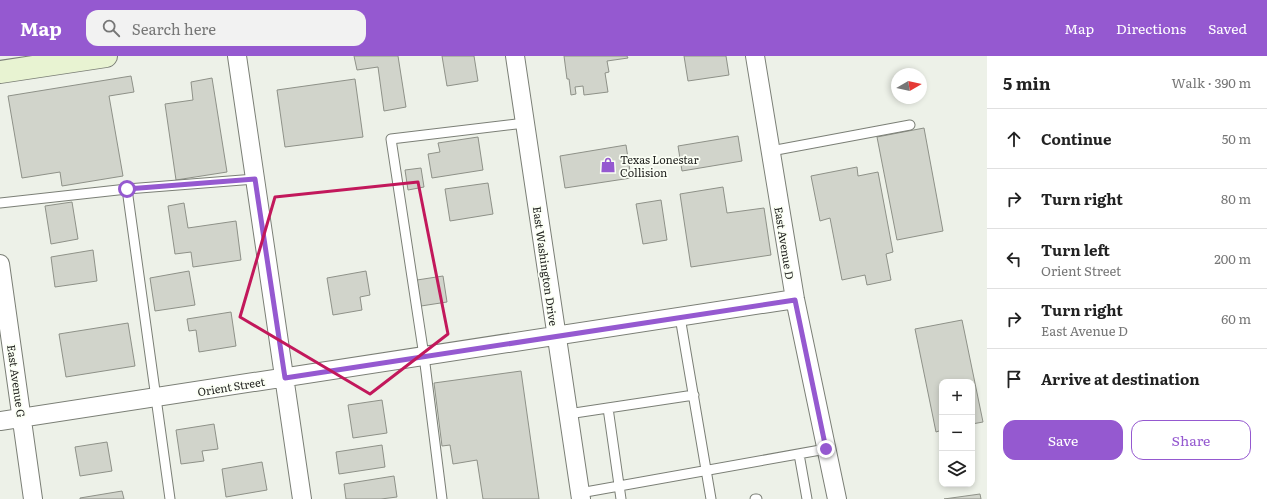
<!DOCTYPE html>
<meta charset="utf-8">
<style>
body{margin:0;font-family:Literata,serif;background:#f2f2f2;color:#222}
.controls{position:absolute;right:12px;bottom:12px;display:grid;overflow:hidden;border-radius:8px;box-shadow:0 2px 6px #0003}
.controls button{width:36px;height:36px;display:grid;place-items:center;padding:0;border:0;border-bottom:1px solid #e0e0e0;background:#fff;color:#222;font:20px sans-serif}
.compass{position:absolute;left:891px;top:12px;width:36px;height:36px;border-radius:50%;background:#fff;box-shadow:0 2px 6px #0003;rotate:81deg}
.stop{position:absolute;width:12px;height:12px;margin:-9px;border:3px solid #9559d0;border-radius:50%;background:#fff}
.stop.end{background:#9559d0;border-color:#fff;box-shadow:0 1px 4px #0008}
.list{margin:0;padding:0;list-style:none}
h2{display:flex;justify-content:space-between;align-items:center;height:52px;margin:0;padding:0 16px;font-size:17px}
h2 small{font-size:13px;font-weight:400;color:#767676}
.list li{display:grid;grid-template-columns:26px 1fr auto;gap:12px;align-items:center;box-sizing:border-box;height:60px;padding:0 16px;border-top:1px solid #e0e0e0}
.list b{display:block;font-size:15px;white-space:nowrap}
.list p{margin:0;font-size:13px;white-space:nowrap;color:#767676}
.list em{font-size:13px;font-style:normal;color:#767676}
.actions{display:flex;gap:8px;padding:12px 16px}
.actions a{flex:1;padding:9px 0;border:1px solid #9559d0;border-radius:12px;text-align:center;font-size:14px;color:#9559d0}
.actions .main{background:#9559d0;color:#fff}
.icon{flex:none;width:22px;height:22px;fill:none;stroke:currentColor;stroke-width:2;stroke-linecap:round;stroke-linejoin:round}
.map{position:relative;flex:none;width:987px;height:443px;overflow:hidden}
header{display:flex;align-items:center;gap:24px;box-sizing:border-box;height:56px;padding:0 20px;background:#9559d0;color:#fff}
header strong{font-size:19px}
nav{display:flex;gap:22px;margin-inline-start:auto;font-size:14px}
.search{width:280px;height:36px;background:#f2f2f2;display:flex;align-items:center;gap:10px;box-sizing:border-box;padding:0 14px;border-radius:12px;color:#767676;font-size:15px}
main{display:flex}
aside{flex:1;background:#fff}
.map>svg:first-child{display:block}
.building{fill:#d1d4cb;stroke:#8e9188}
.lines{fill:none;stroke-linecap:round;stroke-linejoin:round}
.lane-casing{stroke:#7b7f76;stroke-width:11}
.street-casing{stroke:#7b7f76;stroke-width:20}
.secondary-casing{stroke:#7b7f76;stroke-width:24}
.lane{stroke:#fff;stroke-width:9}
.street{stroke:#fff;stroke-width:18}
.secondary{stroke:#e8f3d2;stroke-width:22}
.route{stroke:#9559d0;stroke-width:5}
.marked{fill:none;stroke:#c2185b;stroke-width:3;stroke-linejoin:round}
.labels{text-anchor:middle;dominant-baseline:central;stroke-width:3.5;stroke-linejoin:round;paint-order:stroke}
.poi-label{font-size:11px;fill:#222320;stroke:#fbfff5;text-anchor:start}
.street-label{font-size:11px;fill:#222320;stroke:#fbfff5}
</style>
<header>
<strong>Map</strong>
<div class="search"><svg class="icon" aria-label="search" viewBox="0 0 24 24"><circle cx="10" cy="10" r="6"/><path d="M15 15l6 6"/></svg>Search here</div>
<nav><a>Map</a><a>Directions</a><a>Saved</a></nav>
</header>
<main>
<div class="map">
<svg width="987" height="443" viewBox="0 0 987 443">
<rect width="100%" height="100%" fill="#edf1e8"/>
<!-- building -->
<path class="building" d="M354,0h44l8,51 -22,4 -6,-44 -21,3z
M442,0h32l4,25 -31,5z
M564,0h63l1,2 -21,3 2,11 -4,1 3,19 -24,3 -1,-9 -8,1 1,7 -5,1 -2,-16h-2z
M684,0h42l3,19 -41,6z
M131,20l3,16 -25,4 14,80 -61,10 -2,-14 -38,6 -14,-82z
M212,22l15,94 -51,8 -11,-76 28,-4 -2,-18z
M355,23l8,58 -78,10 -8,-57z
M924,72l19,103 -46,9 -20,-103z
M738,80l4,25 -60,10 -4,-25z
M478,81l5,33 -51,8 -4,-24 12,-2 -2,-9z
M626,89l5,33 -66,10 -5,-32z
M857,111l1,9 20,-4 15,80 -7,2 5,26 -24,5 -2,-10 -23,5 -12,-62 -10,3 -9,-45z
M421,112l3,19 -16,3 -3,-20z
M488,127l5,31 -43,7 -5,-32z
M723,131l4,26 37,-5 7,47 -80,12 -11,-73z
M661,144l6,40 -24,4 -7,-40z
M72,146l6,37 -27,5 -6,-38z
M184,147l4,25 48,-7 5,39 -48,7 -2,-15 -16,2 -7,-48z
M93,194l4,31 -42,6 -4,-30z
M189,215l6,34 -40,6 -5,-33z
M366,215l4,24 -10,2 2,13 -29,5 -6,-37z
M443,220l4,26 -26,4 -4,-26z
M231,256l5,34 -37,6 -3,-22 -7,1 -2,-12z
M962,264l21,102 -11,2v-42h-30v48l-6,2 -21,-103z
M128,267l7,43 -69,11 -7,-43z
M521,315l18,128h-56l-6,-39 -24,4 -3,-19 -8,1 -8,-63z
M382,344l5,33 -34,5 -5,-33z
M214,368l4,25 -16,2 2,10 -23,3 -5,-34z
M107,386l5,29 -32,5 -5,-29z
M382,389l3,22 -46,7 -3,-22z
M262,406l5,28 -41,7 -4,-28z
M394,420l3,21 -16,2h-35l-2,-15z
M122,435l2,8h-44v-1z
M980,438l1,5h-37z"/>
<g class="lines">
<!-- lane casing -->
<g class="lane-casing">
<path id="lane" d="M771,95l139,-26
M127,133l43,310
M0,147l127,-14 128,-10
M680,261l31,182
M608,352l13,91
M568,358l126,-19
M799,398l8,45
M580,437l246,-44
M442,443l-18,-143 -33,-217 134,-16
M755,443h2"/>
</g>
<!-- street casing -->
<g class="street-casing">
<path id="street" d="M237,0l65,443
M515,0l66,443
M755,0l40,243 42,200
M0,208l33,235
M0,365l795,-122"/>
</g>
<!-- secondary casing -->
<g class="secondary-casing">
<path id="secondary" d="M0,16l106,-16"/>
</g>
<!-- lane -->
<use href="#lane" class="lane"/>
<!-- street -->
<use href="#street" class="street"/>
<!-- secondary -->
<use href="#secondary" class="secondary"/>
</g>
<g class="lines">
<!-- route -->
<path class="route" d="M127,133l128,-10 30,199 510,-78 31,149"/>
</g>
<!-- marked area -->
<path class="marked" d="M418,126l30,152 -78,60 -130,-77 35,-120z"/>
<!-- icons -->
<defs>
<g id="shop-bare" transform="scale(1.2)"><path d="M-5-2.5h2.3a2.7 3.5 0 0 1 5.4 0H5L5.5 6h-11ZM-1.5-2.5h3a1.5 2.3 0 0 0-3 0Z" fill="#9559d0" stroke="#fbfff5" stroke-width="2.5" paint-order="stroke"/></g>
</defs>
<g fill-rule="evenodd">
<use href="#shop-bare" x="608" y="109"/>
</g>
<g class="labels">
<!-- poi labels -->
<g class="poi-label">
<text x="620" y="103">Texas Lonestar<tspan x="620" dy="13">Collision</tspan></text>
</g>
<!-- street labels -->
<g class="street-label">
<text transform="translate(785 187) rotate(81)">East Avenue D</text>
<text transform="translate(546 210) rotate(82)">East Washington Drive</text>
<text transform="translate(17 325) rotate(82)">East Avenue G</text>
<text transform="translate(231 330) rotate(-9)">Orient Street</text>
</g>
</g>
</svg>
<div class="controls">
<button>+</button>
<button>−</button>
<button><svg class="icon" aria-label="layers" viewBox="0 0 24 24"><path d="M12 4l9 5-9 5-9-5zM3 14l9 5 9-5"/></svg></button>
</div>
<svg class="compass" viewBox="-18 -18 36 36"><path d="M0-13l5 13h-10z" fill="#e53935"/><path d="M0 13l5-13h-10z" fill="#767676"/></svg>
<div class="stop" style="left:127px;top:133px"></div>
<div class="stop end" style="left:826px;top:393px"></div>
</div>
<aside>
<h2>5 min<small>Walk · 390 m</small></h2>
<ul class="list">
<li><svg class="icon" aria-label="ahead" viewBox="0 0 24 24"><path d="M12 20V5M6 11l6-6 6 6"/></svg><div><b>Continue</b></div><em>50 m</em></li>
<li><svg class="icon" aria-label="right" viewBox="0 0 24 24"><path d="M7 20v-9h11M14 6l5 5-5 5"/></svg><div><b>Turn right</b></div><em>80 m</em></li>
<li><svg class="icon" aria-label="left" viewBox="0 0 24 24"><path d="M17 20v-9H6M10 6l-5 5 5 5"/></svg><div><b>Turn left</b><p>Orient Street</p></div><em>200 m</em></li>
<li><svg class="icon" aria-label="right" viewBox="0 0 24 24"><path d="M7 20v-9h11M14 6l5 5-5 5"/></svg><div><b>Turn right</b><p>East Avenue D</p></div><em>60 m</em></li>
<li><svg class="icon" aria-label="arrive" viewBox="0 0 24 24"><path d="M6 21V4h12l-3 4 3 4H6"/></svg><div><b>Arrive at destination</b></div></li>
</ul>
<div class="actions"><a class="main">Save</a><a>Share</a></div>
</aside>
</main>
